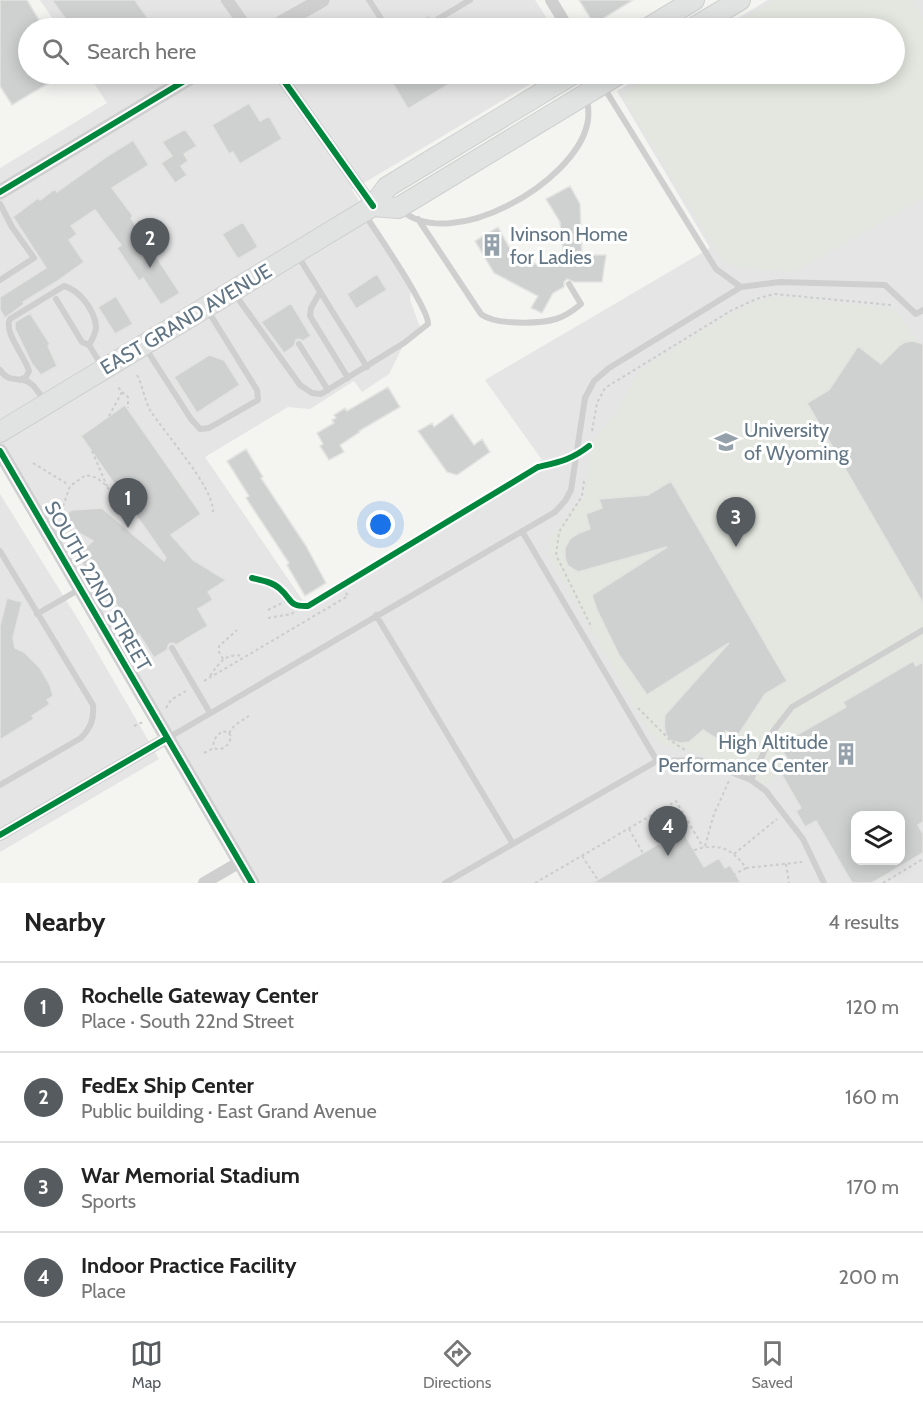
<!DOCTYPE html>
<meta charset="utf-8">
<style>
body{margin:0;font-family:Cabin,sans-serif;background:#f2f2f2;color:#222}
.controls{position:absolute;right:18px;bottom:18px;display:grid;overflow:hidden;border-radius:12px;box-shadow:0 3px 15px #0003}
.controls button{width:54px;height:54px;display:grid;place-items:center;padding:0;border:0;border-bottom:2px solid #e0e0e0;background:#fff;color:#222;font:30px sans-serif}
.you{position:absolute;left:381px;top:525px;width:21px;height:21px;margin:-15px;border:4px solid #fff;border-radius:50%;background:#1a73e8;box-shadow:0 0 0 9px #1a73e833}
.badge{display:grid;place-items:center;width:39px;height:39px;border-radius:50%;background:#555b5f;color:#fff;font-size:20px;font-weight:700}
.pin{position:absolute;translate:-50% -50px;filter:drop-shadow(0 2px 3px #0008)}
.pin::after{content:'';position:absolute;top:32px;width:21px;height:18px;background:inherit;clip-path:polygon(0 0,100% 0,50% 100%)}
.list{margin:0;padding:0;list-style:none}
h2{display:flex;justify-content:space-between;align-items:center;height:78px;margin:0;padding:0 24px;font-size:26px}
h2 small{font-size:20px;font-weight:400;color:#767676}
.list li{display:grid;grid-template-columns:39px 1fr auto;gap:18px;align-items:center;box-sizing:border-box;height:90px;padding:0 24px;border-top:2px solid #e0e0e0}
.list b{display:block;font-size:22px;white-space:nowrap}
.list p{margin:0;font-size:20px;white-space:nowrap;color:#767676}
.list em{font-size:20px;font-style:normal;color:#767676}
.icon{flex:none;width:33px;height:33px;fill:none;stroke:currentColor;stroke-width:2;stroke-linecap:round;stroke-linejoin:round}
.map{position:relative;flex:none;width:923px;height:883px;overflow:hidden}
.search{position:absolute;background:#fff;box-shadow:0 3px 15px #0003;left:18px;right:18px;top:18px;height:66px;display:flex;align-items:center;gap:15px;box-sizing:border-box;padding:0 21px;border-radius:33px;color:#767676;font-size:22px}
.sheet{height:438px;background:#fff}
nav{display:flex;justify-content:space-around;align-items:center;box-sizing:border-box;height:84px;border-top:2px solid #e0e0e0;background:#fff;font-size:16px;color:#767676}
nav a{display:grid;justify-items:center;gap:3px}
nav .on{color:#555b5f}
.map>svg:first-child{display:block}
.built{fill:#e4e5e4;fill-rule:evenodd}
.green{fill:#e3e7df}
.building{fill:#cfd0d0;stroke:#e3e3e1;stroke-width:1.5;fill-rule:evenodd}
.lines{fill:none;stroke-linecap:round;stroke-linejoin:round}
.primary-casing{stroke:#cfd0d0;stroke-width:22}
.path{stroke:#cbcccc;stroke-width:2;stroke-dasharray:3 3;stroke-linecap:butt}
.service{stroke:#cfcfd0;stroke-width:6}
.minor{stroke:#cfcfd0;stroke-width:12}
.tertiary{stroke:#cfcfd0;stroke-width:15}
.primary{stroke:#e1e2e2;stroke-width:20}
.cycleway-casing{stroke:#fff;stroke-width:10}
.cycleway{stroke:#00873e;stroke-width:6}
.labels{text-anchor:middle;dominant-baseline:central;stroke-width:6;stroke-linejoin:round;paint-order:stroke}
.poi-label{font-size:20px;fill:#617584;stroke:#fff;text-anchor:start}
.street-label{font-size:20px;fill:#617584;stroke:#fff}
</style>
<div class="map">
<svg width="923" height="883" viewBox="0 0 923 883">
<rect width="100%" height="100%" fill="#f4f4f1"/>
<!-- built -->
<path class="built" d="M40,0h495l18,28h-494z
M768,0h155v883h-671l-252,-422v-293l107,-65 -19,-29h459l-195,116 59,90 -1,20 12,32 -19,14 -14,28 -27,18 -8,-11 -44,28 -22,-2 -83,50 100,147 237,-144 -57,-80 225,-132 -93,-157 29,-17h248v-46h-173zM856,816h44v44h-44z
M0,494l79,127 80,138 -159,93z"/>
<!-- green -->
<path class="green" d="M776,0h136l11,19v179l-129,74 -56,-5 -13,-5 -9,-12 -90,-148 -1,-10 30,-18h239v-46h-165z
M778,297l116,12 24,33 5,2v318l-7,4 -3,-5 -70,40 3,6 -66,38 13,23 -31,17 -70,-34 -28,-6 -14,-12 -102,-179 2,-14 13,-21 21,-20 8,-56 24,-30 24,-43 90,-56 25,-12z"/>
<!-- building -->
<path class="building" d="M0,0h27l17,28h-16v46h36l-52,31 -12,-19z
M52,0h83l20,28h-83z
M579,0h54l-39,24z
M429,15l1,3 -10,6 -2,4h-10z
M387,74h79l-58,35z
M249,103l11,18 9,-5 13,23 -42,25 -7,-12 -4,2 -17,-29z
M185,129l12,17 -13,8 4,7 -7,5 6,9 -12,8 -14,-20 11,-7 -10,-14z
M133,140l16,25 -37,23 21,28 -2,2 49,75 -19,12 -18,-27 -4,3 -22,-33 4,-3 -26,-35 -24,16 6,8 -8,6 15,22 -28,20 -33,20 1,2 -19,14 -5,-8v-13l46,-29 -33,-51 25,-19 2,2 15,-11 2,3 52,-37z
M570,186l10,18 2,51h24l-4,27h-28l-7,-3 -3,3v5l-11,6 -11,20 -11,-5 7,-12 -44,-23 -19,-32 23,-14 12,22 29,17 24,-15 -3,-29 -14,-23z
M243,222l15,25 -20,12 -16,-25z
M377,274l10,16 -31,19 -9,-15z
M116,296l17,28 -18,10 -17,-27z
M291,303l20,33 -8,5 -4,-2 -3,1 -2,6 -10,7 -23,-31z
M30,313l20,31 -2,2 9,20 -16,9 -9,-11 -17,-35v-7z
M913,341l10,3v259l-116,-200 22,-13 29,-44 23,18 19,-19 5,-3z
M209,355l15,5 16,25 -43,28 -23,-36z
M388,387l12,20 -41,24 1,1 -20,13 4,7 -15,8 -9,-14 3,-2 -6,-11 17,-10 -2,-3 4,-2 -2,-3 11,-7 2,3z
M125,405l76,109 -30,21 22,25 33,20 -18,12 5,8 -15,9 10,17 -32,19 -3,-2 -4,1 -2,6 -13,8 -15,-24 -3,2 -27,-44 3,-2 -17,-28 -10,6 -8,-13 16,-14 -14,-8 -12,-15 1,-5 4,-3 30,-2 62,53 2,-3 -85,-122z
M452,414l22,31 8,-6 8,13 -33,23 -10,-3 -29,-41 14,-8 2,4z
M246,449l17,28 -2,1 45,68 20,37 -21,13 -18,-31 2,-2 -43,-65 3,-2 -22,-35z
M671,481l116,200 -22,13 -28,43 -11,-6 -9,8 -14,-9 -14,12 -8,1 -10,-2 -5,-6 -2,-9 1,-11 64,-72 -82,52 -28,-40 -22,-45 -5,-15 75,-48 -89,25 -10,-6 -3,-8v-10l5,-9 9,-6 11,-4 -4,-15 16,-6 -3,-9 49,-4z
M7,598l15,4 -9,36 2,10 9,4 16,16 10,17 3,11 -6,4 3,4 -18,12 2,3 -34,21v-114z
M913,661l3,5 7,-4v160l-5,3 5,9v19l-51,30h-20l-36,-62 -11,6 -9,-16 5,-3 -19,-33 11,-7 -14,-23 67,-38 -3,-5zM855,816h45v45h-45z
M682,830l22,37 15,-9 6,10 5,-3 11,18h-149z"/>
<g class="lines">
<!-- primary casing -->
<g class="primary-casing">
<path id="primary" d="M648,28l46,-28
M693,28l47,-28
M373,206l25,2 221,-134
M0,432l373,-226 14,-19 186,-113"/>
</g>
<!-- path -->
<path class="path" d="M137,375c6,11 7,24 13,35 15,24 64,77 63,102
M122,392l6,5v11
M109,416l13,-24 -4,-5
M592,431l5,-28 8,-15 127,-78 24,-11 18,-5 117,11
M92,451l15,35
M33,463l36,22
M584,481l-2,15 -23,36 -3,23 36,73
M61,512l9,-26 16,-11 11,3 10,8 5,11 9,9 4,8
M268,610l20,-10
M268,618l24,-4 6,-8
M223,659l-4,-7v-6l18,-16
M210,676c10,-14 15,-23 33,-20
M204,681l144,-85 -7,-11
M166,708l5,-8 15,-9
M638,708l33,33 14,9
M134,726l9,-4
M229,733l6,-8 14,-9
M204,753l10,-5c8,4 16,-3 17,-12l-2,-3 -6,-2c-6,4 -11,9 -9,17
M629,829l14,24
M705,846l9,-32 15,-33
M694,850c24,-7 37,-3 52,18l-11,6
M734,854l43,-35
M582,856l16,24
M786,864l3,19
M746,868l56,-6
M535,883l141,-82 27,46
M883,883l40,-24"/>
<!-- service -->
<path class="service" d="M369,0l18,28
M423,28l47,-28
M603,86l113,183 25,18
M0,204l12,23 22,31 -34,22
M401,210c51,44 173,-28 186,-85 3,-9 1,-19 0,-28
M418,219l63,95c13,11 58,10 75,5 10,-3 18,-9 25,-15l-12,-20
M298,256l69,111
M320,292l-9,16 -1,8 38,62
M234,293l66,92 12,8 9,1 83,-51 24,-19c2,-13 -52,-93 -63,-109
M56,299l26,43 7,3 13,21
M299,344l29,46
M146,349l45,70 9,10 9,-1 49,-28 -1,-10 -49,-79
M0,370c10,15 19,5 30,13 6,4 11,13 15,19
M20,380l6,-3 3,-6c-4,-15 -26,-39 -19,-52l54,-33c15,4 31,24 32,41 0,6 -4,13 -7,18
M0,551l93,154c1,15 -2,22 -12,33l-81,47
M37,614l43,-25
M376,615l137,229
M172,648l38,65
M168,738l387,-226 10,-11 6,-11 14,-92 9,-17 15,-13 132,-81 39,-5 105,3 31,29 7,-4
M657,761l43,-1 51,20 15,11 37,48 21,44
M751,780l23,-50 18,-23 131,-77
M445,883l212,-122 -135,-230"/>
<!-- minor -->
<path class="minor" d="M227,0l20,28
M551,0l17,28
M279,74l94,132
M0,835l167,-97
M204,883l36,-21"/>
<!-- tertiary -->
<path class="tertiary" d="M272,28l50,-28
M0,192l196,-118
M0,451l252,432"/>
<!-- primary -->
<use href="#primary" class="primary"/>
<!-- cycleway casing -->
<g class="cycleway-casing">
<path id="cycleway" d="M279,74l94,132
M0,192l196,-118
M0,451l252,432
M252,578c9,2 21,4 28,11 12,10 8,18 28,17l230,-139c21,-5 33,-7 51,-21
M0,835l167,-97"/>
</g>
<!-- cycleway -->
<use href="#cycleway" class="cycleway"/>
</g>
<!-- icons -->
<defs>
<g id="building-bare" transform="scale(1.8)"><path d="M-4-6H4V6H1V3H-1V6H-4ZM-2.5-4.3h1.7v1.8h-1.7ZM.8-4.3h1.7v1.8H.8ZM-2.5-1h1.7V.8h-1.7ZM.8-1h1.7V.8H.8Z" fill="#94a1aa" stroke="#fff" stroke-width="2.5" paint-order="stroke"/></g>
<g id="university-bare" transform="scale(1.8)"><path d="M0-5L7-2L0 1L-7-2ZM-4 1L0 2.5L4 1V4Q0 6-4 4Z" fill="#94a1aa" stroke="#fff" stroke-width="2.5" paint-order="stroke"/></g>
</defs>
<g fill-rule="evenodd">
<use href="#building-bare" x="492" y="245"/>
<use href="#university-bare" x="726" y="442"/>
<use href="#building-bare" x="846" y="754"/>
</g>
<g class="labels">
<!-- poi labels -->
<g class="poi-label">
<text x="510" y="234">Ivinson Home<tspan x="510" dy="23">for Ladies</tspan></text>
<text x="744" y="430">University<tspan x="744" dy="23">of Wyoming</tspan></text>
<text x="828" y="742" text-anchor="end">High Altitude<tspan x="828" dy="23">Performance Center</tspan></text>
</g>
<!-- street labels -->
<g class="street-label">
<text transform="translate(186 319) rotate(-31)">EAST GRAND AVENUE</text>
<text transform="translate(98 586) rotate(60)">SOUTH 22ND STREET</text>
</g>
</g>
</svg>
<div class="controls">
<button><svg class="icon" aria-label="layers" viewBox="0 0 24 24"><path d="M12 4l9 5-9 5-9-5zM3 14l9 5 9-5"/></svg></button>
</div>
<div class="you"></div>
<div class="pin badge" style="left:128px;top:528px">1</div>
<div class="pin badge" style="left:150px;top:268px">2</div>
<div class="pin badge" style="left:736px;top:547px">3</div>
<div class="pin badge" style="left:668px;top:856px">4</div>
<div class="search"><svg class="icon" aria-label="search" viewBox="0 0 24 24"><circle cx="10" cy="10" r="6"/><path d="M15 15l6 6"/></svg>Search here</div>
</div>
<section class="sheet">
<h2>Nearby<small>4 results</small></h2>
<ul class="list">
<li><span class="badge">1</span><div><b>Rochelle Gateway Center</b><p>Place · South 22nd Street</p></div><em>120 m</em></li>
<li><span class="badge">2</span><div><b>FedEx Ship Center</b><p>Public building · East Grand Avenue</p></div><em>160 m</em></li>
<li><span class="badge">3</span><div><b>War Memorial Stadium</b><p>Sports</p></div><em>170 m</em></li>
<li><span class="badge">4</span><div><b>Indoor Practice Facility</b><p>Place</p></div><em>200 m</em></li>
</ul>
</section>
<nav>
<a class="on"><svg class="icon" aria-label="map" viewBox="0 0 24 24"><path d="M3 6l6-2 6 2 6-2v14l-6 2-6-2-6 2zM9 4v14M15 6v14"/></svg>Map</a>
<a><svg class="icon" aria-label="directions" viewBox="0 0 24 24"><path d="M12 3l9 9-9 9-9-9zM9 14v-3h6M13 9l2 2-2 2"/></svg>Directions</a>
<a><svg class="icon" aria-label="saved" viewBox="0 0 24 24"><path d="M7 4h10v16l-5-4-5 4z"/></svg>Saved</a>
</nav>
